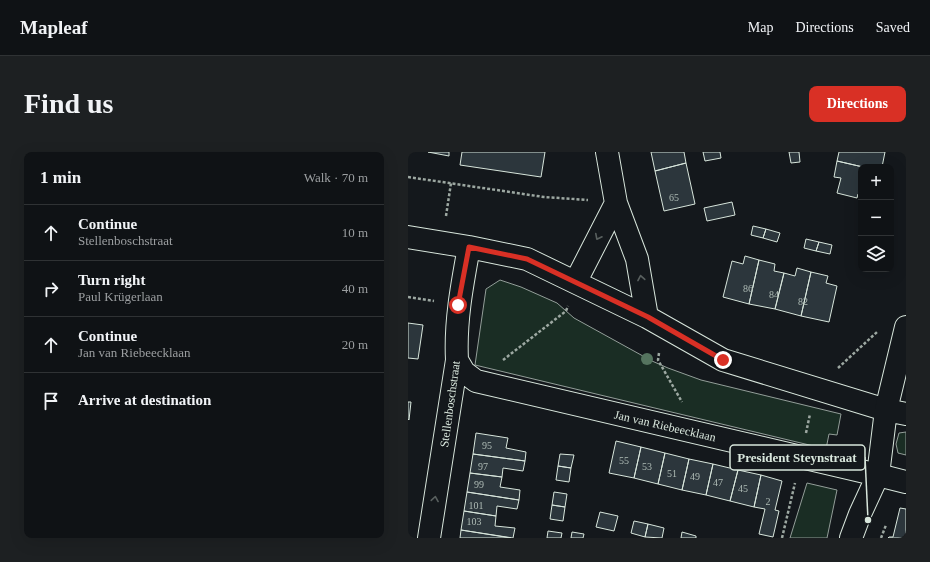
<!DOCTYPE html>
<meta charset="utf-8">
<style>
body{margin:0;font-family:Georgia,serif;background:#1d2022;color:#f1f3f6}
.controls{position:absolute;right:12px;top:12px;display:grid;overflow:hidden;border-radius:8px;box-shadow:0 4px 16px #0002}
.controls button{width:36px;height:36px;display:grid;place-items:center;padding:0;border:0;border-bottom:1px solid #2f3234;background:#0f1215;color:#f1f3f6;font:20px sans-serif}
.stop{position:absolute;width:12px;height:12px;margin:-9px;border:3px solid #d93025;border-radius:50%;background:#fff}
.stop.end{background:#d93025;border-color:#fff;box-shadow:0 1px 4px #0008}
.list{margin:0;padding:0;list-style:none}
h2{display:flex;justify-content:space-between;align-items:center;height:52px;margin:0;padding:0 16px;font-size:17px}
h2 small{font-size:13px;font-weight:400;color:#9b9ea0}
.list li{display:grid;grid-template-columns:26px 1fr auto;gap:12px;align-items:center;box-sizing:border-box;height:56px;padding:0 16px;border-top:1px solid #2f3234}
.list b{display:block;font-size:15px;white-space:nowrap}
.list p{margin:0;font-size:13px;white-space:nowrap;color:#9b9ea0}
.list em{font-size:13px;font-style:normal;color:#9b9ea0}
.icon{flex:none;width:22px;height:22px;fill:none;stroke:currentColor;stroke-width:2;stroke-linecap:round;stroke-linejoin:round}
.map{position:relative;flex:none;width:498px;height:386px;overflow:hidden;border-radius:8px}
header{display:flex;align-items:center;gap:24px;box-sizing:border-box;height:56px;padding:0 20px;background:#0f1215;border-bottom:1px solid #2f3234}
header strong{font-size:19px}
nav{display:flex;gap:22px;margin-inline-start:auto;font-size:14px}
.intro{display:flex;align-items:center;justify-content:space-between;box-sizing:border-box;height:96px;padding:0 24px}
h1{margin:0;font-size:28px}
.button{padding:10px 18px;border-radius:8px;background:#d93025;color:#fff;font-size:14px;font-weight:700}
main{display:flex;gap:24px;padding:0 24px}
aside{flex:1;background:#0f1215;border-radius:8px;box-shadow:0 4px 16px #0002}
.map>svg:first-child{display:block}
.green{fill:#1a2d24;stroke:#939e99}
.building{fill:#2c363c;stroke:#d8e6dc}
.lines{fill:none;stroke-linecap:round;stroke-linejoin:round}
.street-casing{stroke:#d8e6dc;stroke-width:24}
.secondary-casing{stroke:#d8e6dc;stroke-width:24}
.path{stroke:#9da8a2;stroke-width:2.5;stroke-dasharray:3 2;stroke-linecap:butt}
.street{stroke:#14181c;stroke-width:22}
.secondary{stroke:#14181c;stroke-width:22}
.tree{fill:#55745f}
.oneway{stroke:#59605f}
.route{stroke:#d93025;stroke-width:5}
.labels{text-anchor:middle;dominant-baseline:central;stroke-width:3;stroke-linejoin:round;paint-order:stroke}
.number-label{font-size:10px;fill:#adbab4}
.street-label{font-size:12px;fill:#d8e6dc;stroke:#14181c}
.leader{fill:none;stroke:#d8e6dc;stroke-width:1.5}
.callout-dot{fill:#d8e6dc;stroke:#14181c;stroke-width:1.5}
.callout{fill:#14181c;stroke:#d8e6dc;stroke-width:1.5}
.callout-label{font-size:13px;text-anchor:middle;font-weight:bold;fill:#d8e6dc}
</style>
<header>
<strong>Mapleaf</strong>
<nav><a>Map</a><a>Directions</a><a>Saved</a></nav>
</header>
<div class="intro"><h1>Find us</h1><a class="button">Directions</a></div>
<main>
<aside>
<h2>1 min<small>Walk · 70 m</small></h2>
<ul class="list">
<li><svg class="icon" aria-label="ahead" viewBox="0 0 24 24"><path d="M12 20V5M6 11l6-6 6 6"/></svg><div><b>Continue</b><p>Stellenboschstraat</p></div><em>10 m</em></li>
<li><svg class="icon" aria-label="right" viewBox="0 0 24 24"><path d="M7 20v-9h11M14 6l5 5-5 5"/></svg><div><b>Turn right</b><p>Paul Krügerlaan</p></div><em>40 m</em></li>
<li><svg class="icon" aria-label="ahead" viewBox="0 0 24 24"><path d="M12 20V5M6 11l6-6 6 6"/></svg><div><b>Continue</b><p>Jan van Riebeecklaan</p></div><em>20 m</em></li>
<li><svg class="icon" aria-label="arrive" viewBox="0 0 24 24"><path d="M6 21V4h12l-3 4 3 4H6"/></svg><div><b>Arrive at destination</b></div></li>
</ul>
</aside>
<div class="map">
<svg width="498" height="386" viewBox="0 0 498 386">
<rect width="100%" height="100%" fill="#14181c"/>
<!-- green -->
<path class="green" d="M92,128l21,7 36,16 17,15 78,43 16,7 33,12 140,34 -4,21 -8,-1 -3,15 -351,-84 11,-76z
M498,280v23l-8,-2 -2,-9 3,-11z
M399,331l30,7 -10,48h-37z"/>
<!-- building -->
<path class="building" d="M20,0h21v4z
M54,0h83l-4,25 -81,-12z
M243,0h33l2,11 -31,8z
M295,0h17l1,6 -16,3z
M381,0h10l1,10 -9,1z
M431,0h46l-3,15h-19l-26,-6z
M429,9l26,6h-2v28l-3,-1 -1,4 -20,-5 4,-15 -7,-1z
M278,11l9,41 -31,7 -9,-40z
M324,50l3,13 -28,6 -3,-13z
M345,74l13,3 -3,9 -12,-3z
M358,77l14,4 -3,9 -14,-4z
M398,87l13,3 -3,9 -12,-3z
M411,90l13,3 -2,9 -14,-3z
M337,104l14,4 -10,44 -26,-7 9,-36 11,3z
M351,108l16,4 -1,7 10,2 -9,36 -26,-5z
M389,116l14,4 -10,44 -26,-7 9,-36 11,3z
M403,120l17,4 -2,7 11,3 -8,36 -28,-6z
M0,171l15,2 -5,34 -10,-1z
M0,250h3l-2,18 -1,-1z
M68,281l32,5 -2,10 20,4 -1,9 -52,-7z
M208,289l25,6 -7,31 -25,-5z
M233,295l24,6 -7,31 -24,-6z
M257,301l24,6 -7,31 -24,-6z
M65,302l52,7 -2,10 -20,-3 -1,9 -32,-4z
M152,302l14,1 -3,13 -13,-2z
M281,307l24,5 -7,31 -24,-5z
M305,312l25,6 -8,31 -24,-6z
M150,314l13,2 -2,14 -13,-2z
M330,318l23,5 -7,32 -24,-6z
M62,321l32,4 -2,10 20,3 -1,10 -52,-8z
M353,323l21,6 -7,29 4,1 -6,26 -14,-3 6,-25 -11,-2z
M59,340l52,8 -2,9 -20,-3 -1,10 -32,-5z
M146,340l13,2 -2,13 -13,-2z
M144,353l13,2 -2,14 -13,-2z
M492,356l6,1v29h-18l1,-1h4z
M56,359l32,5 -1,10 20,2 -2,10 -52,-8z
M192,360l18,4 -4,15 -18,-4z
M226,369l14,3 -3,13 -14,-4z
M240,372l16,4 -2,10 -17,-1z
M53,378l50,8h-51z
M140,379l14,2 -1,5h-14z
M164,380l12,2 -1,4h-12z
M274,380l14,4v2h-15z"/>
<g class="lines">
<!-- street casing -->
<g class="street-casing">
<path id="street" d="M199,0l9,51 21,56 10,58
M0,85l61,10 58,12 120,58 76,43 163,50
M168,129l40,-78
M49,208l7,12 12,9 402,94
M21,386l28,-178c-2,-38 5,-75 12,-113"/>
</g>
<!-- secondary casing -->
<g class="secondary-casing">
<path id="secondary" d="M478,258l20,4
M470,323l28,7
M443,386l9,-24 18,-39 8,-65 20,-83"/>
</g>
<!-- path -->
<path class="path" d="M0,25l136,20 44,3
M38,64l5,-33
M0,145l26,4
M251,201l-1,7 24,42
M95,208l63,-49 2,-5
M430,216l39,-36
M398,281l4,-19
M374,386l13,-55
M473,386l5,-13"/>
<!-- street -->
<use href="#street" class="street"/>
<!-- secondary -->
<use href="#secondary" class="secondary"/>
</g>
<!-- trees -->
<circle class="tree" cx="239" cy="207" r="6"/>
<!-- one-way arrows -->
<defs><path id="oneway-chevron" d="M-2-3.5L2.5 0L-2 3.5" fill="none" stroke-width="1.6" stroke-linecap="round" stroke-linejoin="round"/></defs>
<g class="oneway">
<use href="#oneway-chevron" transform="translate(190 85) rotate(117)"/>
<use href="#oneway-chevron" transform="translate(233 126) rotate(-100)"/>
<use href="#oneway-chevron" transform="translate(27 347) rotate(-81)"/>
</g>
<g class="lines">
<!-- route -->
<path class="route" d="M50,153l11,-58 58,12 121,58 75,43"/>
</g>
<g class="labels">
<!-- number labels -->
<g class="number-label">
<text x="266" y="45">65</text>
<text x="340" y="136">86</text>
<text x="366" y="142">84</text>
<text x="395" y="149">82</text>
<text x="79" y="293">95</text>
<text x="216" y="308">55</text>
<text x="75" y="314">97</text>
<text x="239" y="314">53</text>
<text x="264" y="321">51</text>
<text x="287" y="324">49</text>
<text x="310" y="330">47</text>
<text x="71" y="332">99</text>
<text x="335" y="336">45</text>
<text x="360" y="349">2</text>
<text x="68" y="353">101</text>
<text x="66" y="369">103</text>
</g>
<!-- street labels -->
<g class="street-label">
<text transform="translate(42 252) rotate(-82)">Stellenboschstraat</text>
<text transform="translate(257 274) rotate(13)">Jan van Riebeecklaan</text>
</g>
</g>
<!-- callouts -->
<path class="leader" d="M460 368L457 305"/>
<circle class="callout-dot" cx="460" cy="368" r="4"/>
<rect class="callout" x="322" y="293" width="135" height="25" rx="4"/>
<g class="callout-label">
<text x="389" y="310">President Steynstraat</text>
</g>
</svg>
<div class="controls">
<button>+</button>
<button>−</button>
<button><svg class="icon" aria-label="layers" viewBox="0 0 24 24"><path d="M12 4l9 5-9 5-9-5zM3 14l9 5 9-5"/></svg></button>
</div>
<div class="stop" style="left:50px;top:153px"></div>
<div class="stop end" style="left:315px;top:208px"></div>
</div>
</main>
